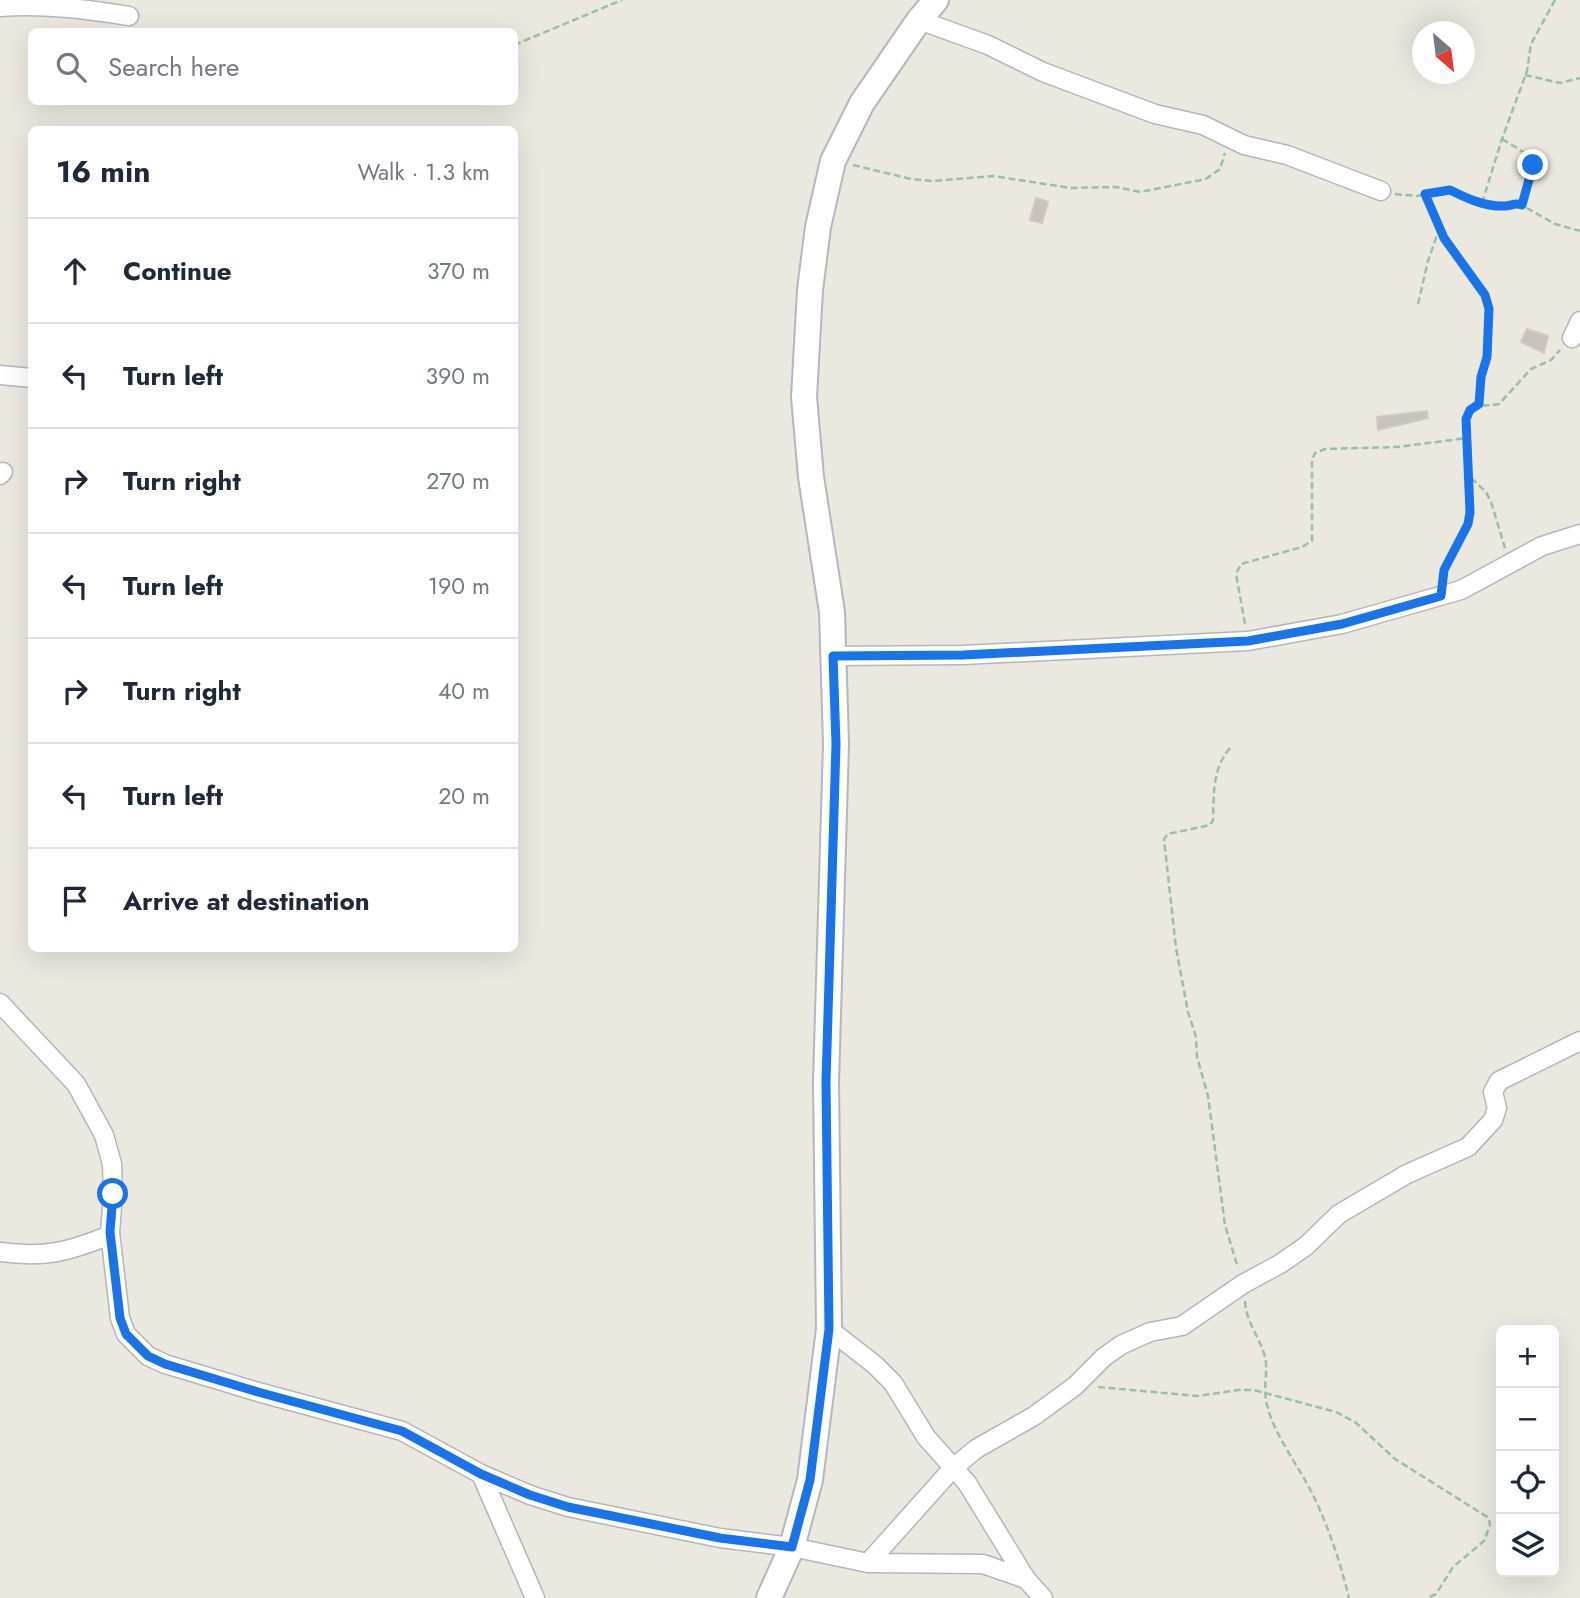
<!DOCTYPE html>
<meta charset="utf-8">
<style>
body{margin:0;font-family:Jost,sans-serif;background:#f2f2f3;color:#1f2937}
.controls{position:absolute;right:21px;bottom:21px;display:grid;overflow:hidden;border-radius:10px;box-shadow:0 7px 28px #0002}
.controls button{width:63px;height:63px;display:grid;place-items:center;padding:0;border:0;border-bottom:2px solid #e0e1e3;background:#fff;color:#1f2937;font:35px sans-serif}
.compass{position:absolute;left:1412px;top:21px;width:63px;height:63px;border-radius:50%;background:#fff;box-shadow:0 7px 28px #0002;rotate:152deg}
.stop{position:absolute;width:21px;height:21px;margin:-16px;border:5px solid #1a73e8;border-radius:50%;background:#fff}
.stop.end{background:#1a73e8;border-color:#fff;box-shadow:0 2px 7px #0008}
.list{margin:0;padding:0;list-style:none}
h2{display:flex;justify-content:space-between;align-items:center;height:91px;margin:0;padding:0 28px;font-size:30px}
h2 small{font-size:23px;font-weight:400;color:#747a83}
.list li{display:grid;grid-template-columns:46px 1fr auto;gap:21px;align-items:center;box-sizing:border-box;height:105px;padding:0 28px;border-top:2px solid #e0e1e3}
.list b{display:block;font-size:26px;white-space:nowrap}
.list em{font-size:23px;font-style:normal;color:#747a83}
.icon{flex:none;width:38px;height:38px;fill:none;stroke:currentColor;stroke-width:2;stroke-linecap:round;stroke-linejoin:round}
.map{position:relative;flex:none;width:1580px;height:1598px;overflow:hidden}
.search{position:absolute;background:#fff;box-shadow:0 7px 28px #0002;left:28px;top:28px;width:490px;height:77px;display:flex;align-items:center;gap:18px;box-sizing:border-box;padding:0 24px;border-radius:10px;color:#747a83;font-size:26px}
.panel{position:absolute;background:#fff;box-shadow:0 7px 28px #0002;left:28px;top:126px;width:490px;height:826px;border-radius:10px}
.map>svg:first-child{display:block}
.building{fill:#c6c3bd;stroke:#cfcabf;stroke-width:2}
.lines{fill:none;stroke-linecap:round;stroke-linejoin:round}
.street-casing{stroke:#b3b6ba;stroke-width:21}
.secondary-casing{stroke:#b4b7bc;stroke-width:28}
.path{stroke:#97c2a1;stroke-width:2.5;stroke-dasharray:7 3.5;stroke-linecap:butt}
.street{stroke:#fff;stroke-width:18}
.secondary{stroke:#fff;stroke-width:24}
.route{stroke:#1a73e8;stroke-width:9}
</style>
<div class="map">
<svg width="1580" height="1598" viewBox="0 0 1580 1598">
<rect width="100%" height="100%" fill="#ebe8e0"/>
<!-- building -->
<path class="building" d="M1036,198l12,4 -6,21 -12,-3z
M1527,329l21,7 -4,17 -23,-11z
M1427,411l1,7 -50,12 -1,-13z"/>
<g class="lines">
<!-- street casing -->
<g class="street-casing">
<path id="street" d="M0,7c44,-3 86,2 129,9
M919,20l69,25 55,27 112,42 48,11 41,20 43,10 94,36
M1572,338l8,-17
M0,375l32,3
M0,475l3,-3
M833,656l130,-1 285,-14 94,-17 119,-34 81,-44 38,-12
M0,1003l76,81 28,51 8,29 1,30 -3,38 10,86 6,16 22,22 17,8 93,28 144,39 79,43 49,21 38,12 152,31 72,9 76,16 115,1 43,15
M0,1252c45,6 68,0 110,-17
M829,1329l46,36 18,18 33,54 41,46 59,96 17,19
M481,1474l54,124
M868,1563l85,-95 23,-19 58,-33 41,-30 29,-29 17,-12 29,-13 32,-6 61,-42 37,-20 26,-18 33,-32 68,-40 61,-27 25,-27 4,-12 -4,-16 6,-11 81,-40"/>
</g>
<!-- secondary casing -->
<g class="secondary-casing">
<path id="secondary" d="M769,1598l23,-51 18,-67 19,-151 -3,-247 10,-338 -4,-132 -21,-135 -7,-80 6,-107 8,-63 15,-66 29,-58 57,-83 17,-20"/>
</g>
<!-- path -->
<path class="path" d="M514,45l108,-45
M1525,75l35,8 20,-5
M1502,139l25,15 5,5v14l-10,32
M853,165l58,14 22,2 60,-5 78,12 45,-1 24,5 66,-13 14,-10 5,-16
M1395,194l22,2 33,-6c22,11 42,20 68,13l37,21 25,7
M1425,194l19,44 41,57 4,14 -2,48 -6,20 -2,27
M1482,203l20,-64 25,-68 4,-27 24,-44
M1418,304l10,-43 11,-32
M1471,478l15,14 5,10 14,46
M1443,579c3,-25 22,-43 27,-67l-4,-96c8,-14 19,-9 33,-12l32,-35 20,-9 9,-10
M1245,624l-9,-50 5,-10 61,-17 10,-6v-81l3,-7 10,-4 72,-2 70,-9
M1230,748c-18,21 -16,46 -17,72l-3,5 -42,9 -4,5 12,109 12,64 8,25 1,20 11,39 17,129 13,43
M1245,1301c1,23 18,40 21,61 1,15 -3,28 1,43 6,27 31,61 44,86 17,34 29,70 38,107
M1098,1387l100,9 40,-6h16l82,22 19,10 40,37 94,59 1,7 -6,16 -31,26 -17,27 -9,4"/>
<!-- street -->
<use href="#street" class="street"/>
<!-- secondary -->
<use href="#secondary" class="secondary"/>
</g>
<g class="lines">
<!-- route -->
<path class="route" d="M113,1194l-3,38 10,86 6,16 22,22 17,8 93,28 144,39 79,43 49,21 38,12 152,31 72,9 18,-67 19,-151 -3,-247 10,-338 -3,-88 130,-1 285,-14 94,-17 99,-28 3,-26 24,-46 2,-12 -4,-93 4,-9 9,-6 2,-27 6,-20 2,-48 -4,-14 -41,-57 -19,-44 25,-4c16,8 35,17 55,16 7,0 9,-4 17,-1l11,-40"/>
</g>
</svg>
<div class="controls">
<button>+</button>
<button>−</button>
<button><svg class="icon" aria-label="locate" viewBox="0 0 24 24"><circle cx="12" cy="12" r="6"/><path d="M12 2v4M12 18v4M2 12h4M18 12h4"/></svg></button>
<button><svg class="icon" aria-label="layers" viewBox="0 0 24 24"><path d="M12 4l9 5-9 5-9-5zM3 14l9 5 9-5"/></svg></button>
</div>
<svg class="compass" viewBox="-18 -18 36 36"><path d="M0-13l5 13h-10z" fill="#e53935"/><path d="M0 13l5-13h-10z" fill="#747a83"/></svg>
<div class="stop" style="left:113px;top:1194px"></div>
<div class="stop end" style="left:1533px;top:165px"></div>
<div class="search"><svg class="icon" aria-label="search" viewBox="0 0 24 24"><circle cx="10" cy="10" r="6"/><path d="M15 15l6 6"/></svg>Search here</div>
<section class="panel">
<h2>16 min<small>Walk · 1.3 km</small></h2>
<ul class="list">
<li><svg class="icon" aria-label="ahead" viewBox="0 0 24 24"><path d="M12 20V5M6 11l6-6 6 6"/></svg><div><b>Continue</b></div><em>370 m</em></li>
<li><svg class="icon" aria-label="left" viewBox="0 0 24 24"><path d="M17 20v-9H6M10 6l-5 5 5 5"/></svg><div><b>Turn left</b></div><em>390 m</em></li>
<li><svg class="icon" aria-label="right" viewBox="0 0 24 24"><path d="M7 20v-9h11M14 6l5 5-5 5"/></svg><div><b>Turn right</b></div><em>270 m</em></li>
<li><svg class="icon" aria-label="left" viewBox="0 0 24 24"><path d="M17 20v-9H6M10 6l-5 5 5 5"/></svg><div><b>Turn left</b></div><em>190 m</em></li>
<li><svg class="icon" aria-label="right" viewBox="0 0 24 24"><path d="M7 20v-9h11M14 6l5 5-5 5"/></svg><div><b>Turn right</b></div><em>40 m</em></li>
<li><svg class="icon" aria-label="left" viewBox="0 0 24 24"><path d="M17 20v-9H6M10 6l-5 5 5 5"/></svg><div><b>Turn left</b></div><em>20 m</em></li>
<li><svg class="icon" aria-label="arrive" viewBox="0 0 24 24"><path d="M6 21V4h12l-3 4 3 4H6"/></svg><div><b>Arrive at destination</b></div></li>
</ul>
</section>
</div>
